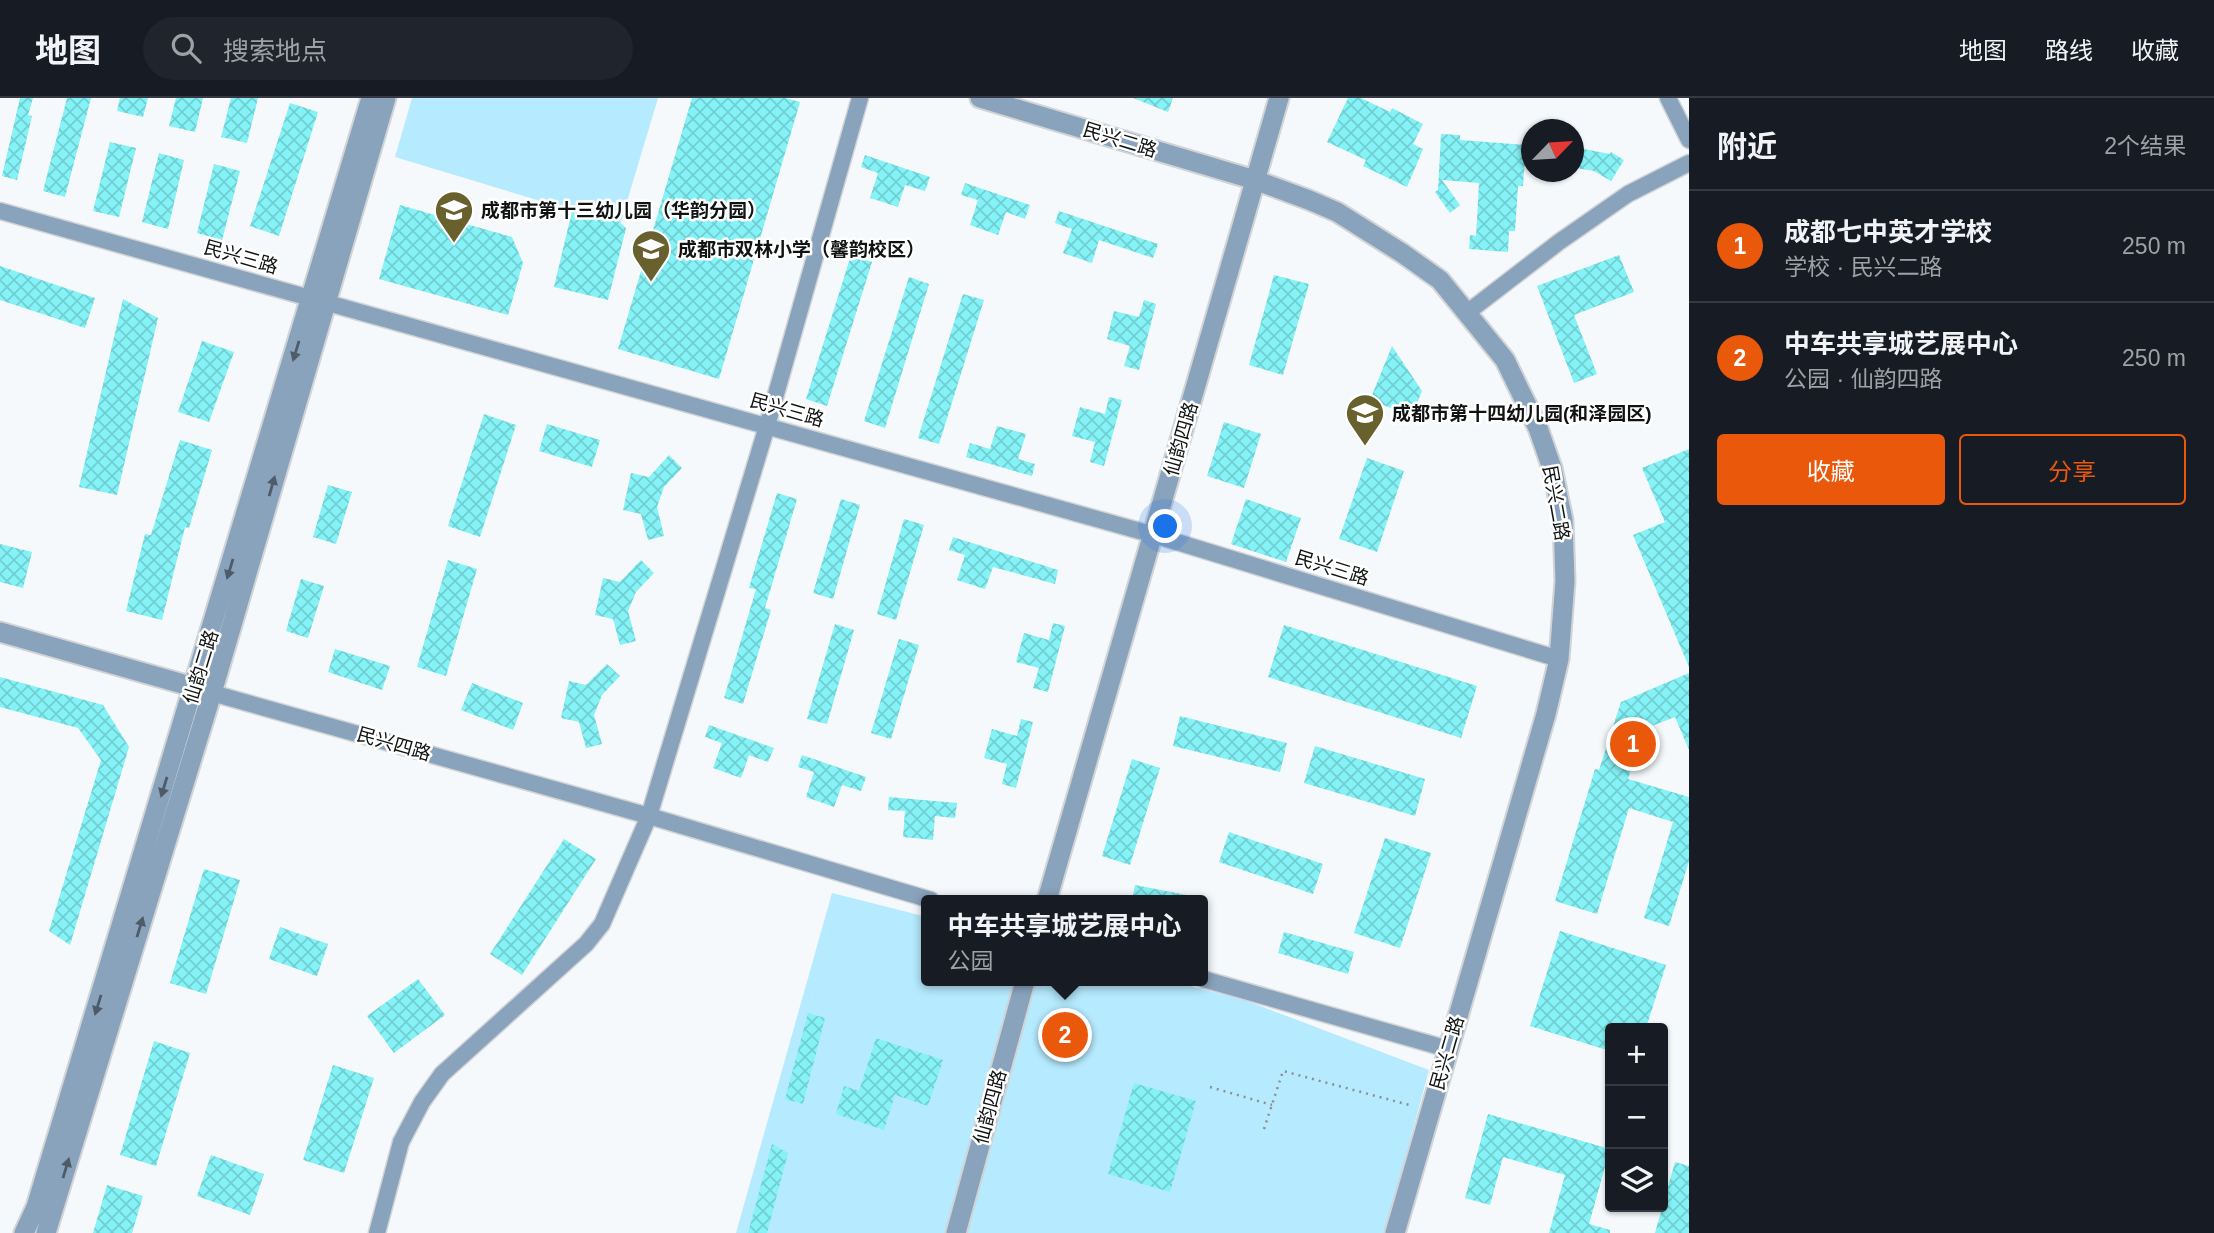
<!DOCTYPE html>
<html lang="zh">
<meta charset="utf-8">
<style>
body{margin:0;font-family:Arial,"Noto Sans SC",sans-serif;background:#20242c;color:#f1f3f6}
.controls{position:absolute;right:21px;bottom:21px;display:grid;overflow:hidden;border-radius:7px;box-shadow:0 2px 5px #0004}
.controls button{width:63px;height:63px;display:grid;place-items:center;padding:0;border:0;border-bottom:2px solid #363941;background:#171b24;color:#f1f3f6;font:35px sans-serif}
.compass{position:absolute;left:1521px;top:21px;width:63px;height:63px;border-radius:50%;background:#171b24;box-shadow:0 2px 5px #0004;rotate:65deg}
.you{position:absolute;left:1166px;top:429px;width:24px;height:24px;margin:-18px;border:5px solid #fff;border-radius:50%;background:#1a73e8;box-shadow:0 0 0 10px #1a73e833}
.badge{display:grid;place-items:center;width:46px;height:46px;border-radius:50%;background:#ea580c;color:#fff;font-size:23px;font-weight:700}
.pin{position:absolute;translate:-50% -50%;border:4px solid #fff;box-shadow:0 2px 7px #0006}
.popup{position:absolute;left:921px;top:797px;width:287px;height:91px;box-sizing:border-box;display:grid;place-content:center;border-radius:7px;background:#171b24;filter:drop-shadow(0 2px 5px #0005);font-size:23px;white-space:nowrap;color:#9ea1a6}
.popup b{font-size:26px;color:#f1f3f6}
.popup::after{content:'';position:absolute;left:50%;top:100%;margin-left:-14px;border:14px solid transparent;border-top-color:#171b24}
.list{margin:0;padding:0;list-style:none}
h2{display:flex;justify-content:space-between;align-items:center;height:91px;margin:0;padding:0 28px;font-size:30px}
h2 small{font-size:23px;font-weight:400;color:#9ea1a6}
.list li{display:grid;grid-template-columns:46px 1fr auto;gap:21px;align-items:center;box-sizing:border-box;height:112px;padding:0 28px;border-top:2px solid #363941}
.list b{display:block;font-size:26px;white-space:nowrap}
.list p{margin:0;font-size:23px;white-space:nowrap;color:#9ea1a6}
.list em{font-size:23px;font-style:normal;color:#9ea1a6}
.actions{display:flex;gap:14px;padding:21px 28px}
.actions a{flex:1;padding:16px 0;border:2px solid #ea580c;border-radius:7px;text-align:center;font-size:24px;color:#ea580c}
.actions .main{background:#ea580c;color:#fff}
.icon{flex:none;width:38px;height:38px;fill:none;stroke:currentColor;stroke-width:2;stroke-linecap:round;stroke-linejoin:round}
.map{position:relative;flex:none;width:1689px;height:1135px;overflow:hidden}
header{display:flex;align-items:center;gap:42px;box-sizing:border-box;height:98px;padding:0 35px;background:#171b24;border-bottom:2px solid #363941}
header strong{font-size:33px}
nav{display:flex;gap:38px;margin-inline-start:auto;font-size:24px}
.search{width:490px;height:63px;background:#20242c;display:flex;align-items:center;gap:18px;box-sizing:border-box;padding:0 24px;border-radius:38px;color:#9ea1a6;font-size:26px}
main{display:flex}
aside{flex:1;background:#171b24}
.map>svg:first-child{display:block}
.green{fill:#b6eafe}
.building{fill:url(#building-cross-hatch)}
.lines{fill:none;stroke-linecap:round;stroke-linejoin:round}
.minor-casing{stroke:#d1d4d6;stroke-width:19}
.tertiary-casing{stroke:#d1d4d6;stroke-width:23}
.path{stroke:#8c8f90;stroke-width:2.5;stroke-dasharray:2 5;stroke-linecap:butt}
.minor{stroke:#8aa3bc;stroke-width:16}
.tertiary{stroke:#8aa3bc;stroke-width:19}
.oneway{fill:#4e5b68}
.labels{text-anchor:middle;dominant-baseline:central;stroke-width:5;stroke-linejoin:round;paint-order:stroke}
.street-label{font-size:19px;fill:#111313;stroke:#fff}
.poi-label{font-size:19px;font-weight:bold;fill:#111313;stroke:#fff;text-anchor:start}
</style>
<header>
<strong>地图</strong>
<div class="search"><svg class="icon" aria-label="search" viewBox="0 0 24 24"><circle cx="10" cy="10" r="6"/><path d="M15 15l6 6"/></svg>搜索地点</div>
<nav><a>地图</a><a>路线</a><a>收藏</a></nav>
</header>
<main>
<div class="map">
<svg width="1689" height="1135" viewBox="0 0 1689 1135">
<defs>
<pattern id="building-cross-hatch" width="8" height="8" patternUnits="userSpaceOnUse" patternTransform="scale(1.75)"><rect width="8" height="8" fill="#84f2f6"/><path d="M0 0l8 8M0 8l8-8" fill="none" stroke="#71cfd2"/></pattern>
</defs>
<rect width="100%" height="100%" fill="#f5f9fb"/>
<!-- green -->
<path class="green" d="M412,0h246l-38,127 -225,-68z
M832,795l95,24v64h244l76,20 182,69 -44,163h-649z"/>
<!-- building -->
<path class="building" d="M20,0h13l-5,17 4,1 -15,64 -15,-4z
M67,0h24l-26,99 -22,-6z
M120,0h28l-5,19 -26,-6z
M176,0h27l-8,34 -26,-6z
M231,0h27l-11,45 -26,-6z
M692,0h93l15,4 -81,277 -101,-30z
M1133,0h40l-5,14z
M1348,0h13l29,14 2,-4 31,16 -10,20 10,5 -16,38 -44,-21 3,-6 -39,-18z
M290,5l28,9 -39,124 -29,-10z
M1441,36l19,1v5l66,5 -3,41h-5l-3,45h-6l-1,21 -39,-3 1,-14 6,1 3,-53 -37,-3 18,25 -10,8 -15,-21 3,-2z
M110,44l26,6 -17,69 -26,-6z
M1579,50l31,6 1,-2 13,8 -13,21 -17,-10 -18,-3z
M159,55l25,7 -16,69 -26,-7z
M865,57l65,22 -5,14 -20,-6 -7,22 -28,-9 8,-25 -17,-6z
M214,66l26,7 -18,69 -25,-7z
M965,85l65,22 -5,14 -19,-7 -8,23 -28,-10 8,-25 -17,-5z
M400,107l112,32 11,26 -15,52 -129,-36z
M572,113l47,11 7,6 -18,72 -54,-13z
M1059,113l99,33 -5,14 -54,-18 -7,23 -29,-10 9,-24 -17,-6z
M851,157l21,7 -45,144 -21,-7z
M1619,157l15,37 -60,23 23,59 -23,9 -37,-97z
M0,168l95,32 -10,30 -85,-28z
M1274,177l35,9 -26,91 -34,-10z
M909,179l20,7 -44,144 -21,-7z
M963,196l21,6 -45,144 -21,-6z
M123,201l35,19 -41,177 -38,-8z
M1144,202l12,4 -17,66 -15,-4 6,-20 -23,-7 7,-28 25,6z
M202,243l32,11 -25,70 -31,-10z
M1392,248l30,45 -10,25 -42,-16z
M1109,299l13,3 -18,66 -14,-4 5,-20 -23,-6 8,-29 25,7z
M484,316l32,11 -36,112 -32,-11z
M1224,324l37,12 -17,54 -37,-12z
M547,326l53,16 -8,27 -53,-16z
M997,328l29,8 -8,25 17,5 -3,12 -66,-19 4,-14 20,6z
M180,342l32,10 -23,78 -4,-1 -23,93 -36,-9 19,-77 6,1z
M1689,351v218l-56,-132 32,-13 -23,-54z
M669,357l13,13 -18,19 -7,20 7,29 -16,4 -7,-26 -18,-4 8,-37 18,4z
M1367,360l37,13 -27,81 -38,-13z
M328,387l24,7 -16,52 -23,-7z
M777,395l20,6 -32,109 6,2 -28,94 -19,-6 32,-109 -7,-1z
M841,401l19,6 -27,94 -20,-6z
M1246,401l55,19 -15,44 -55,-18z
M904,421l20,6 -28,95 -19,-6z
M953,439l105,33 -3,14 -62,-17 -8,22 -28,-9 8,-25 -16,-5z
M0,446l32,8 -9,36 -23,-6z
M448,462l29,9 -31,107 -29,-9z
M641,462l13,13 -18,19 -8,19 8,30 -16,4 -7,-26 -18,-4 8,-37 17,4z
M301,481l23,7 -16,52 -22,-7z
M1053,525l12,3 -17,66 -15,-4 6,-20 -23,-6 8,-29 25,7z
M835,526l19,6 -27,94 -20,-5z
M1284,527l193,61 -16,52 -193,-61z
M899,541l20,6 -28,94 -20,-6z
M335,551l55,17 -8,24 -54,-18z
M607,566l13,12 -18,19 -8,20 8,29 -16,4 -7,-26 -18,-4 8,-37 17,4z
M1689,575v77l-14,-33 -31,12 -16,50 61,18v64l-20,65 -25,-8 29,-96 -44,-14 -32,106 -42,-13 40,-132 4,1 22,-68z
M0,579l103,28 26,42 -59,198 -21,-14 52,-171 -23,-32 -78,-21z
M472,585l51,20 -10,27 -52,-20z
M1180,618l107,27 -7,29 -107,-26z
M1021,621l12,3 -17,66 -14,-4 5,-20 -23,-6 8,-29 25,7z
M709,627l65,23 -6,14 -19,-7 -8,23 -28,-10 9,-25 -17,-6z
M1315,648l110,33 -10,37 -111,-33z
M802,657l64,22 -5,14 -19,-6 -8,22 -28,-10 8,-25 -16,-5z
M1132,661l28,9 -30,97 -28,-9z
M889,699l68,6 -2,15 -20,-2 -2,24 -30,-3 2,-26 -17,-1z
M1229,734l94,32 -10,30 -94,-32z
M1385,740l46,15 -31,95 -46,-15z
M564,741l32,20 -74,116 -32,-21z
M204,771l36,11 -34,114 -36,-11z
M1135,787l52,10v5h-55z
M280,829l48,17 -11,32 -48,-17z
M1560,833l106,34 -20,63h-36v23l-80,-25z
M1284,834l70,20 -6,22 -70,-21z
M418,881l27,36 -51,38 -27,-37z
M808,915l17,5 -22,86 -18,-5z
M876,940l67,22 -15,46 -33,-11 -11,35 -48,-16 8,-28 15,5z
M154,943l36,12 -34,113 -36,-11z
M333,967l41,13 -30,95 -41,-13z
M1134,985l62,18 -26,91 -62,-18z
M1488,1016l122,35 -21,75 21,6v3h-61l16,-58 -62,-18 -13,48 -25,-7z
M772,1046l16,9 -21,80h-19z
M211,1057l53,19 -14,41 -53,-19z
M1675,1064l14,4v67h-34z
M107,1087l36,11 -11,37h-39z"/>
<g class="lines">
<!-- minor casing -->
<g class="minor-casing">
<path id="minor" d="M1668,0l21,42
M0,113l1154,324 405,124
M1468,214l91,-70 69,-48 61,-31
M212,595l437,123 282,84
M1203,881l245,70
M377,1135l24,-91 21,-40 20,-28 144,-130 16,-20 47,-108 118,-390 93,-328"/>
</g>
<!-- tertiary casing -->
<g class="tertiary-casing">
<path id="tertiary" d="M980,0l275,82 54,20 28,12 65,41 38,27 65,80 33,68 14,40 11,52 2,61 -6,78 -13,55 -151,519
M0,534l204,58
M1047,802l232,-802
M24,1135l12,-26 335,-1109
M46,1135l166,-540 174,-595
M956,1135l69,-252"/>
</g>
<!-- path -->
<path class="path" d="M1210,989l62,18
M1264,1031l19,-58 130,35"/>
<!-- minor -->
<use href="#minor" class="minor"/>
<!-- tertiary -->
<use href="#tertiary" class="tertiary"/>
</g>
<!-- one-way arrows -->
<defs><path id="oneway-solid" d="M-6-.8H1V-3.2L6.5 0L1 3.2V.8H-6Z" transform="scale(1.75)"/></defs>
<g class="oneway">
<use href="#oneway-solid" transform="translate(296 253) rotate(107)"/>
<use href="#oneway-solid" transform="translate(272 388) rotate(-74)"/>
<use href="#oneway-solid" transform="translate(230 471) rotate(107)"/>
<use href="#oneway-solid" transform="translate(164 689) rotate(107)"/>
<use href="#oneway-solid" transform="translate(140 829) rotate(-73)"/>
<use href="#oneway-solid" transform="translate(98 907) rotate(107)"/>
<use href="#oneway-solid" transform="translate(66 1070) rotate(-73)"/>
</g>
<!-- icons -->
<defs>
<g id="school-pin" transform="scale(2.0125)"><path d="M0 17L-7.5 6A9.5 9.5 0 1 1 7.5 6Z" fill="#68612e" stroke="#fff"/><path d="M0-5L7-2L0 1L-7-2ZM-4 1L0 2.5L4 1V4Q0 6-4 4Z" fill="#fff"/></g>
</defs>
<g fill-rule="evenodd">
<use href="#school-pin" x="454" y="112"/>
<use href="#school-pin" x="651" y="151"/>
<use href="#school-pin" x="1365" y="315"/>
</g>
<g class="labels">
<!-- street labels -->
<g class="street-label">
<text transform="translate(1120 42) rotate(17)">民兴二路</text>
<text transform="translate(241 159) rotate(16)">民兴三路</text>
<text transform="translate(787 312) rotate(16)">民兴三路</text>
<text transform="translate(1181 341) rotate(-74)">仙韵四路</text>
<text transform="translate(1556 405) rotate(80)">民兴二路</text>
<text transform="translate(1332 470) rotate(17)">民兴三路</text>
<text transform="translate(201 569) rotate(-73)">仙韵二路</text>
<text transform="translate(394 646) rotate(16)">民兴四路</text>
<text transform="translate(1447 955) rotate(-74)">民兴二路</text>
<text transform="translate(990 1009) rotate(-75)">仙韵四路</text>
</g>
<!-- poi labels -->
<g class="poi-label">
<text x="481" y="112">成都市第十三幼儿园（华韵分园）</text>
<text x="678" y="151">成都市双林小学（馨韵校区）</text>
<text x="1392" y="315">成都市第十四幼儿园(和泽园区)</text>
</g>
</g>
</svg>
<div class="controls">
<button>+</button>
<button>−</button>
<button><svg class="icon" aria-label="layers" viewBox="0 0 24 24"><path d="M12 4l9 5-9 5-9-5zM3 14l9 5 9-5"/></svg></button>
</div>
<svg class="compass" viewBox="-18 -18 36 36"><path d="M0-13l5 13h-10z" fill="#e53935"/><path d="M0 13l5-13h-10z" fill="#9ea1a6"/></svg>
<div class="you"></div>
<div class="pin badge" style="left:1633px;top:646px">1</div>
<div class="pin badge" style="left:1065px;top:937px">2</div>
<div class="popup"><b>中车共享城艺展中心</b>公园</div>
</div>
<aside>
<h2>附近<small>2个结果</small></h2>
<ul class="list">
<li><span class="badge">1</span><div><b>成都七中英才学校</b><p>学校 · 民兴二路</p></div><em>250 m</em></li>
<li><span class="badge">2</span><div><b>中车共享城艺展中心</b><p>公园 · 仙韵四路</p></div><em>250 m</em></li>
</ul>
<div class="actions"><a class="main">收藏</a><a>分享</a></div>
</aside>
</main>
